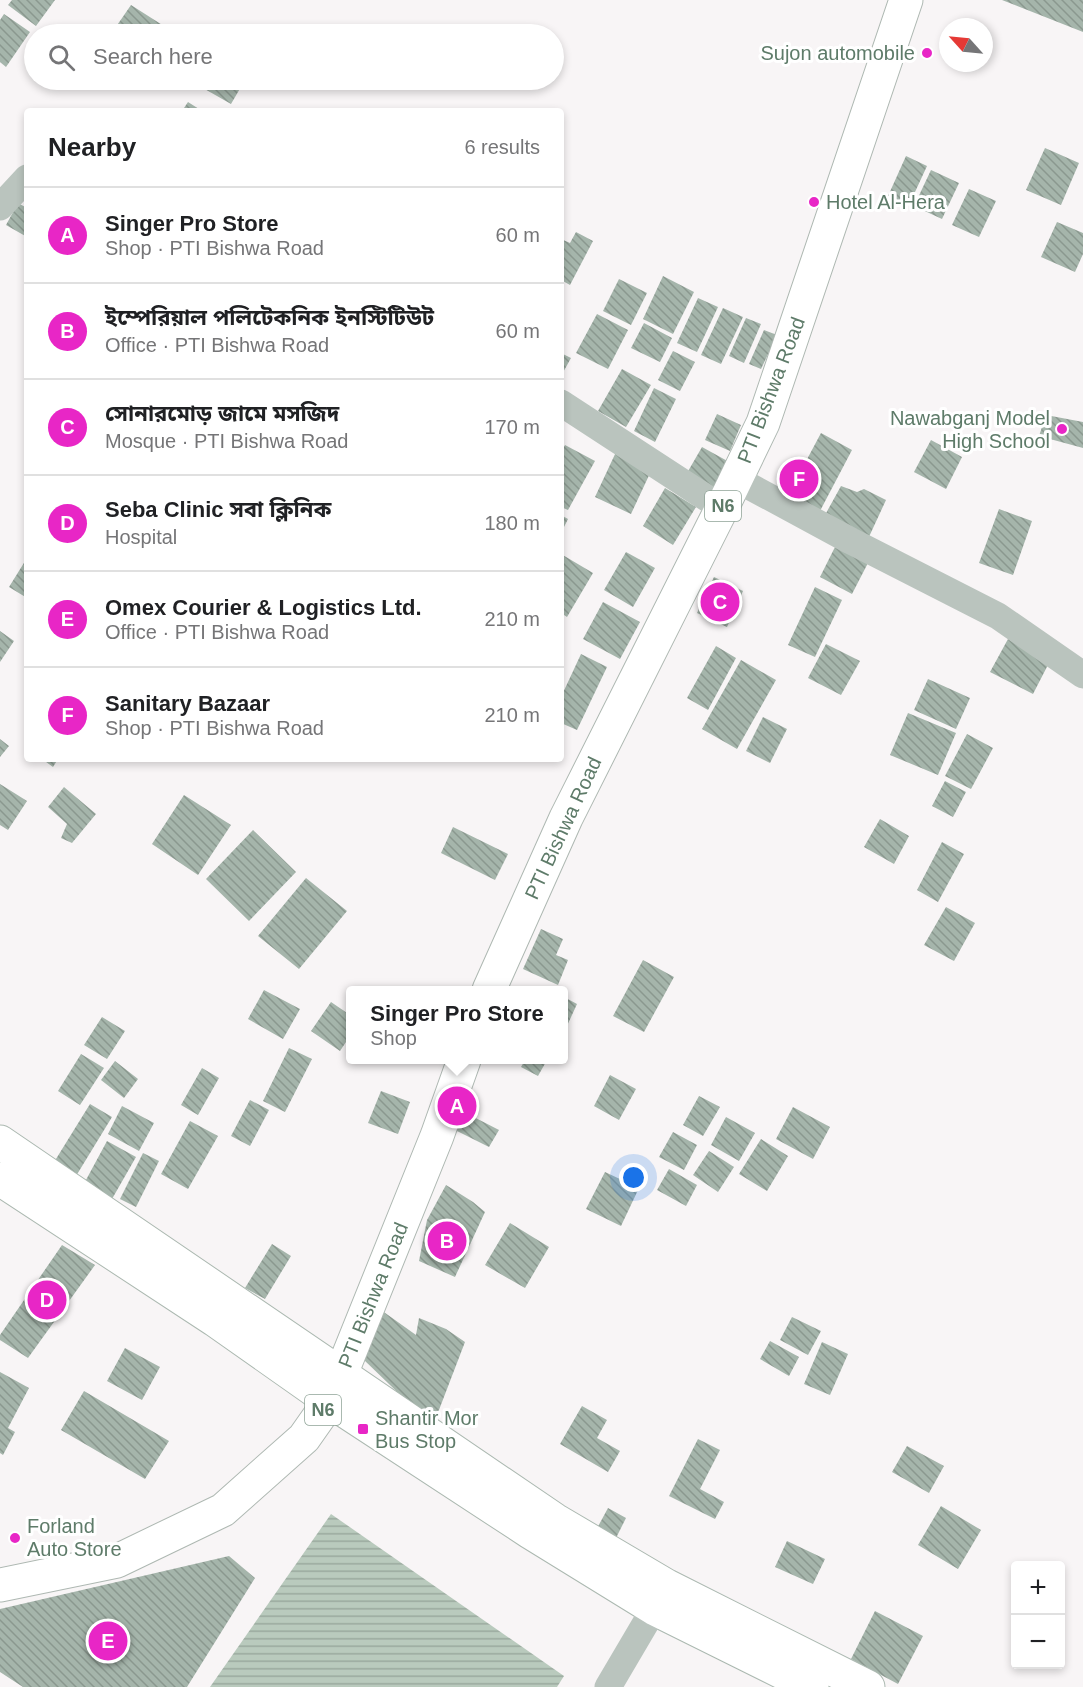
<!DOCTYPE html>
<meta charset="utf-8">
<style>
body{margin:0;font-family:Arial,"Noto Sans Bengali",sans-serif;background:#f6f6f6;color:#202124}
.controls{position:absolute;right:18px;bottom:18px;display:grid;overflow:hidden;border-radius:6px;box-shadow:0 3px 9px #0003}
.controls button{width:54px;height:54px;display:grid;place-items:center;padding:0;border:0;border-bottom:2px solid #e0e0e0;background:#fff;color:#202124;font:30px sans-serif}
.compass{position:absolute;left:939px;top:18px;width:54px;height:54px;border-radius:50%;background:#fff;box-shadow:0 3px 9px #0003;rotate:297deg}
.you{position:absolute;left:634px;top:1178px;width:21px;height:21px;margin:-15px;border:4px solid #fff;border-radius:50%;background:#1a73e8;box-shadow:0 0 0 9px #1a73e833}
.badge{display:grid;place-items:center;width:39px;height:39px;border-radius:50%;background:#e826c6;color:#fff;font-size:20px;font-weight:700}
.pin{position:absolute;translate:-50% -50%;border:3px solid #fff;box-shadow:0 2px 6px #0006}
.popup{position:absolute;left:346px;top:986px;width:222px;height:78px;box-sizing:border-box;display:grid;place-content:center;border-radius:6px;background:#fff;filter:drop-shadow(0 2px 4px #0005);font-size:20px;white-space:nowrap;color:#757577}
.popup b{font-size:22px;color:#202124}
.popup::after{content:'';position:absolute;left:50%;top:100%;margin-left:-12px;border:12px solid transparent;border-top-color:#fff}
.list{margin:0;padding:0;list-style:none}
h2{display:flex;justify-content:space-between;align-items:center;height:78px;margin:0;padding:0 24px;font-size:26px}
h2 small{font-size:20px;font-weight:400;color:#757577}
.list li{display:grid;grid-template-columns:39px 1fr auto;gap:18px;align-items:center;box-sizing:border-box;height:96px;padding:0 24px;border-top:2px solid #e0e0e0}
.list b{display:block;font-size:22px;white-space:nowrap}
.list p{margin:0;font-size:20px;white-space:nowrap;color:#757577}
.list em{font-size:20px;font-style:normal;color:#757577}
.icon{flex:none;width:33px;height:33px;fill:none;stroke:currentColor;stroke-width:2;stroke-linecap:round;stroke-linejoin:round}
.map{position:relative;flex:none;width:1083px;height:1687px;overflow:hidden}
.search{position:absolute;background:#fff;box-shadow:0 3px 9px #0003;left:24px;top:24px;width:540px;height:66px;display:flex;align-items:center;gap:15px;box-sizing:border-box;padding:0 21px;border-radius:33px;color:#757577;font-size:22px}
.panel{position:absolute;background:#fff;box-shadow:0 3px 9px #0003;left:24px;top:108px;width:540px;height:654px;border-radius:6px}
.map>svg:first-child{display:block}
.water{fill:url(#water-rules)}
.building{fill:url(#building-back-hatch)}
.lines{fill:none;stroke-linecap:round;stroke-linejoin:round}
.secondary-casing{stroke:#acb9b1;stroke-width:35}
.highway-casing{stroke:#aeb8b2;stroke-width:35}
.street{stroke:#bac4be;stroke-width:27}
.secondary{stroke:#fff;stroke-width:33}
.highway{stroke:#fff;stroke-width:33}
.poi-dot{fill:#e826c6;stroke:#fff;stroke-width:2}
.labels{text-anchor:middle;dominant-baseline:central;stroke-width:6;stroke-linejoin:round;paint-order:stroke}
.shield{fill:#fff;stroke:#8ea396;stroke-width:1.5}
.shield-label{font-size:18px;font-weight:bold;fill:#5e7b69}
.poi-label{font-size:20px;fill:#5e7b69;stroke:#fff;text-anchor:start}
.street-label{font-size:20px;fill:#5e7b69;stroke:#fff}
</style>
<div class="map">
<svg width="1083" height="1687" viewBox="0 0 1083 1687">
<defs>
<pattern id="water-rules" width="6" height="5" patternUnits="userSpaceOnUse" patternTransform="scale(1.5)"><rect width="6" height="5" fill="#b9cabd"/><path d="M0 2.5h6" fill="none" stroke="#9aa99e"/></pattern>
<pattern id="building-back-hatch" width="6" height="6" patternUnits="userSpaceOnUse" patternTransform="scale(1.5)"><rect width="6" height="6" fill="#a5b5ab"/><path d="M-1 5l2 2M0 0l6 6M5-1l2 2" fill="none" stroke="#8a988f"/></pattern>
</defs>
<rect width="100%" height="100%" fill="#f8f5f6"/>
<!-- water -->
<path class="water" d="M331,1514l233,162 -7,11h-347z"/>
<!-- building -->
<path class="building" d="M12,0h43l-19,26 -28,-21z
M1002,0h81v32z
M131,5l36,23 -4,6h-52z
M4,14l26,18 -24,35 -6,-5v-42z
M199,80h46l-14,24 -35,-20z
M188,102l14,9h-20z
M1045,148l34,15 -18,42 -35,-15z
M906,156l21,10 -18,39 -21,-9z
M931,170l28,13 -17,36 -28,-13z
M969,189l27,12 -17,36 -27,-12z
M18,203l9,5v29l-21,-12z
M1057,222l26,11v21l-8,18 -34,-15z
M576,232l17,9 -23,44 -9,-5v-41l9,4z
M663,276l31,16 -21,42 -30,-15z
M619,279l28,14 -16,32 -28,-14z
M698,298l20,9 -21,45 -20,-9z
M723,308l20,9 -22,47 -20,-9z
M597,314l31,16 -20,39 -32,-16z
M746,318l15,6 -17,39 -15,-7z
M644,323l28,15 -12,24 -29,-14z
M764,330l13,5 -16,34 -12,-5z
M673,351l22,11 -15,29 -22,-11z
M561,353l10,5 -10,18z
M622,369l29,16 -25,42 -28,-16z
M654,388l22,11 -21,43 -21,-11z
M717,414l24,11 -11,26 -25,-11z
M1046,415l37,7v26l-44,-12z
M821,433l31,17 -32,61 -32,-16z
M931,440l31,17 -16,32 -32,-17z
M565,445l30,16 -27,49 -7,-3v-55z
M702,447l29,16 -15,27 -29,-17z
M616,452l36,17 -21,45 -36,-17z
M841,486l16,6 7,-3 22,11 -18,39 -43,-24z
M665,488l31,19 -23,38 -30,-19z
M999,509l33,12 -19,54 -34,-12z
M561,515l7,4 -7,14z
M835,547l33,16 -16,31 -32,-17z
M626,552l29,16 -22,39 -29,-17z
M561,554l32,19 -26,44 -6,-4z
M27,558v40l-18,-11z
M714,577l29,14 -16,36 -30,-14z
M815,587l27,13 -27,57 -27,-12z
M603,602l37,20 -20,37 -37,-20z
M0,631l14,10 -14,21z
M1008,639l42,22 -17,33 -43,-22z
M826,644l34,17 -19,34 -33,-17z
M716,646l20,12 -28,52 -21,-12z
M581,654l26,13 -30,63 -16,-7v-26z
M741,660l35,20 -39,69 -35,-20z
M928,679l42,19 -14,31 -42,-19z
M908,713l48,20 -18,42 -48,-20z
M763,717l24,12 -17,34 -24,-12z
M967,734l26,14 -22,41 -26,-13z
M0,739l9,7 -9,11z
M42,759h16l-5,8z
M945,781l21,11 -13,25 -21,-11z
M0,784l27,17 -19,29 -8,-5z
M64,787l32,27 -24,29 -11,-5 6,-14 -19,-17z
M184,795l47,30 -33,50 -46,-31z
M880,819l29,17 -15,28 -30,-17z
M453,827l55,27 -13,26 -54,-27z
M253,830l43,42 -47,49 -43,-42z
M942,842l22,12 -26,48 -21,-12z
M306,878l41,33 -48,58 -41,-33z
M946,907l29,16 -21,38 -30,-16z
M541,929l22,10 -7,16 12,5 -10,25 -35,-16z
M643,960l31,17 -30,55 -31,-16z
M264,990l36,19 -17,30 -35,-20z
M564,997l13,7 -11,24 -2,-2z
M331,1002l19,13v21l-10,15 -29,-20z
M102,1017l23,14 -18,28 -23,-14z
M289,1048l23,11 -27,53 -22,-11z
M81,1054l23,14 -24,37 -22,-14z
M525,1060h22l-9,16 -17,-9z
M115,1061l23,18 -14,19 -23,-18z
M202,1068l17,10 -21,37 -17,-10z
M610,1075l26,14 -17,31 -25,-14z
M381,1091l29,11 -12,32 -30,-11z
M699,1096l21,11 -17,29 -20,-11z
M250,1100l19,10 -19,36 -19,-10z
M90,1104l22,13 -39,64 -22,-14z
M122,1106l32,17 -15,28 -31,-17z
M793,1107l37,20 -17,32 -37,-20z
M464,1112l35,18 -10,17 -34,-17z
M726,1117l29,16 -16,28 -28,-16z
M190,1121l28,15 -30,53 -27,-15z
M673,1132l24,13 -13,25 -25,-13z
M761,1139l27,17 -21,35 -28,-17z
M107,1141l29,16 -28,49 -28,-15z
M709,1151l25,16 -16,25 -25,-17z
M143,1153l16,8 -23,46 -16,-8z
M669,1169l28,16 -11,21 -29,-16z
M605,1172l34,16 -18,38 -35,-17z
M446,1185l27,17 12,10 -30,65 -36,-16 8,-41z
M510,1223l39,24 -24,41 -40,-23z
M272,1244l19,12 -26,43 -20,-11z
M62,1245l33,20 -67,93 -28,-18v-5z
M381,1310l35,25 3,-17 27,11 19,13 -31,81 -18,-13 -52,-50z
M792,1317l29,14 -13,24 -28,-15z
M770,1341l29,16 -10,19 -29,-17z
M822,1342l26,12 -18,41 -26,-11z
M125,1348l35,19 -18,33 -35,-19z
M0,1372l29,16 -21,40 7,4 -12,23 -3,-2z
M84,1391l85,50 -24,38 -84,-49z
M582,1406l25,14 -10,18 23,13 -12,21 -48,-28z
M698,1439l22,11 -20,39 24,13 -9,17 -46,-23z
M907,1446l37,20 -15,27 -37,-21z
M941,1506l40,24 -23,39 -40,-24z
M608,1508l18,10 -12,24 -19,-10z
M787,1541l38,18 -12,25 -38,-17z
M229,1556l26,22 -68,109h-164l-23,-15v-63z
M875,1611l48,25 -25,48 -47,-25z"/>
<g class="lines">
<!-- secondary casing -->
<g class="secondary-casing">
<path id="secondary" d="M0,1142l555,378 112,66 201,101
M0,1179l215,141 115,81 200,131 125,77 157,78"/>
</g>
<!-- highway casing -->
<g class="highway-casing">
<path id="highway" d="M489,990l77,-172 156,-310 41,-85 143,-423
M0,1585l117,-24 106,-51 81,-72 26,-37 11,-27 96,-238 27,-76"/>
</g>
<!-- street -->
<path class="street" d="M0,207l27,-29
M561,403l161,105
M736,479l115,62 147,75 85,59
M608,1687l56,-95"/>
<!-- secondary -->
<use href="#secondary" class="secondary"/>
<!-- highway -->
<use href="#highway" class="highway"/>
</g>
<!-- markers -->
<g class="poi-dot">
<circle cx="927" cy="53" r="6"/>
<circle cx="814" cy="202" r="6"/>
<circle cx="1062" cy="429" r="6"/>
<rect x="357" y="1423" width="12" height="12" rx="3"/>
<circle cx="15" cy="1538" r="6"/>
</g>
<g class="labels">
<!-- shield labels -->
<g class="shield">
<rect x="705" y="491" width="36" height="30" rx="4.5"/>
<rect x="305" y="1395" width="36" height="30" rx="4.5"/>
</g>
<g class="shield-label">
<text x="723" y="506">N6</text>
<text x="323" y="1410">N6</text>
</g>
<!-- poi labels -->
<g class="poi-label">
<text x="915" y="53" text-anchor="end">Sujon automobile</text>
<text x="826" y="202">Hotel Al-Hera</text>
<text x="1050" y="418" text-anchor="end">Nawabganj Model<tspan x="1050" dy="23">High School</tspan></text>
<text x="375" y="1418">Shantir Mor<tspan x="375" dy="23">Bus Stop</tspan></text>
<text x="27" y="1526">Forland<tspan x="27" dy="23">Auto Store</tspan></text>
</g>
<!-- street labels -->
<g class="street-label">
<text transform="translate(771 390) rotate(-69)">PTI Bishwa Road</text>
<text transform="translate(563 828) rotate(-65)">PTI Bishwa Road</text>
<text transform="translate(373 1295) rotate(-68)">PTI Bishwa Road</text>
</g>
</g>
</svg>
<div class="controls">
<button>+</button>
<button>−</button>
</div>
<svg class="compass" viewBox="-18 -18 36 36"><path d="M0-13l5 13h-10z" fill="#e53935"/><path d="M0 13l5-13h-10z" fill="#757577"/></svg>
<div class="you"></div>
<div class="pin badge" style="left:457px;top:1106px">A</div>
<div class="popup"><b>Singer Pro Store</b>Shop</div>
<div class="pin badge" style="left:447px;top:1241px">B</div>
<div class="pin badge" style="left:720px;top:602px">C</div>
<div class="pin badge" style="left:47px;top:1300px">D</div>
<div class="pin badge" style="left:108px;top:1641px">E</div>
<div class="pin badge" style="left:799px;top:479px">F</div>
<div class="search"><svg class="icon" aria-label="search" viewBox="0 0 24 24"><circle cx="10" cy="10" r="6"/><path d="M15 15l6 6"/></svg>Search here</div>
<section class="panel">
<h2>Nearby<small>6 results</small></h2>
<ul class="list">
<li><span class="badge">A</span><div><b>Singer Pro Store</b><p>Shop · PTI Bishwa Road</p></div><em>60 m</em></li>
<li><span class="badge">B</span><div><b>ইম্পেরিয়াল পলিটেকনিক ইনস্টিটিউট</b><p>Office · PTI Bishwa Road</p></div><em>60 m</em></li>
<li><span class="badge">C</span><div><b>সোনারমোড় জামে মসজিদ</b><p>Mosque · PTI Bishwa Road</p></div><em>170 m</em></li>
<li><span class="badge">D</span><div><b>Seba Clinic সবা ক্লিনিক</b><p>Hospital</p></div><em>180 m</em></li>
<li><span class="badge">E</span><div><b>Omex Courier &amp; Logistics Ltd.</b><p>Office · PTI Bishwa Road</p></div><em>210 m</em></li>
<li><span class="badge">F</span><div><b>Sanitary Bazaar</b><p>Shop · PTI Bishwa Road</p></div><em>210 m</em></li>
</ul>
</section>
</div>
